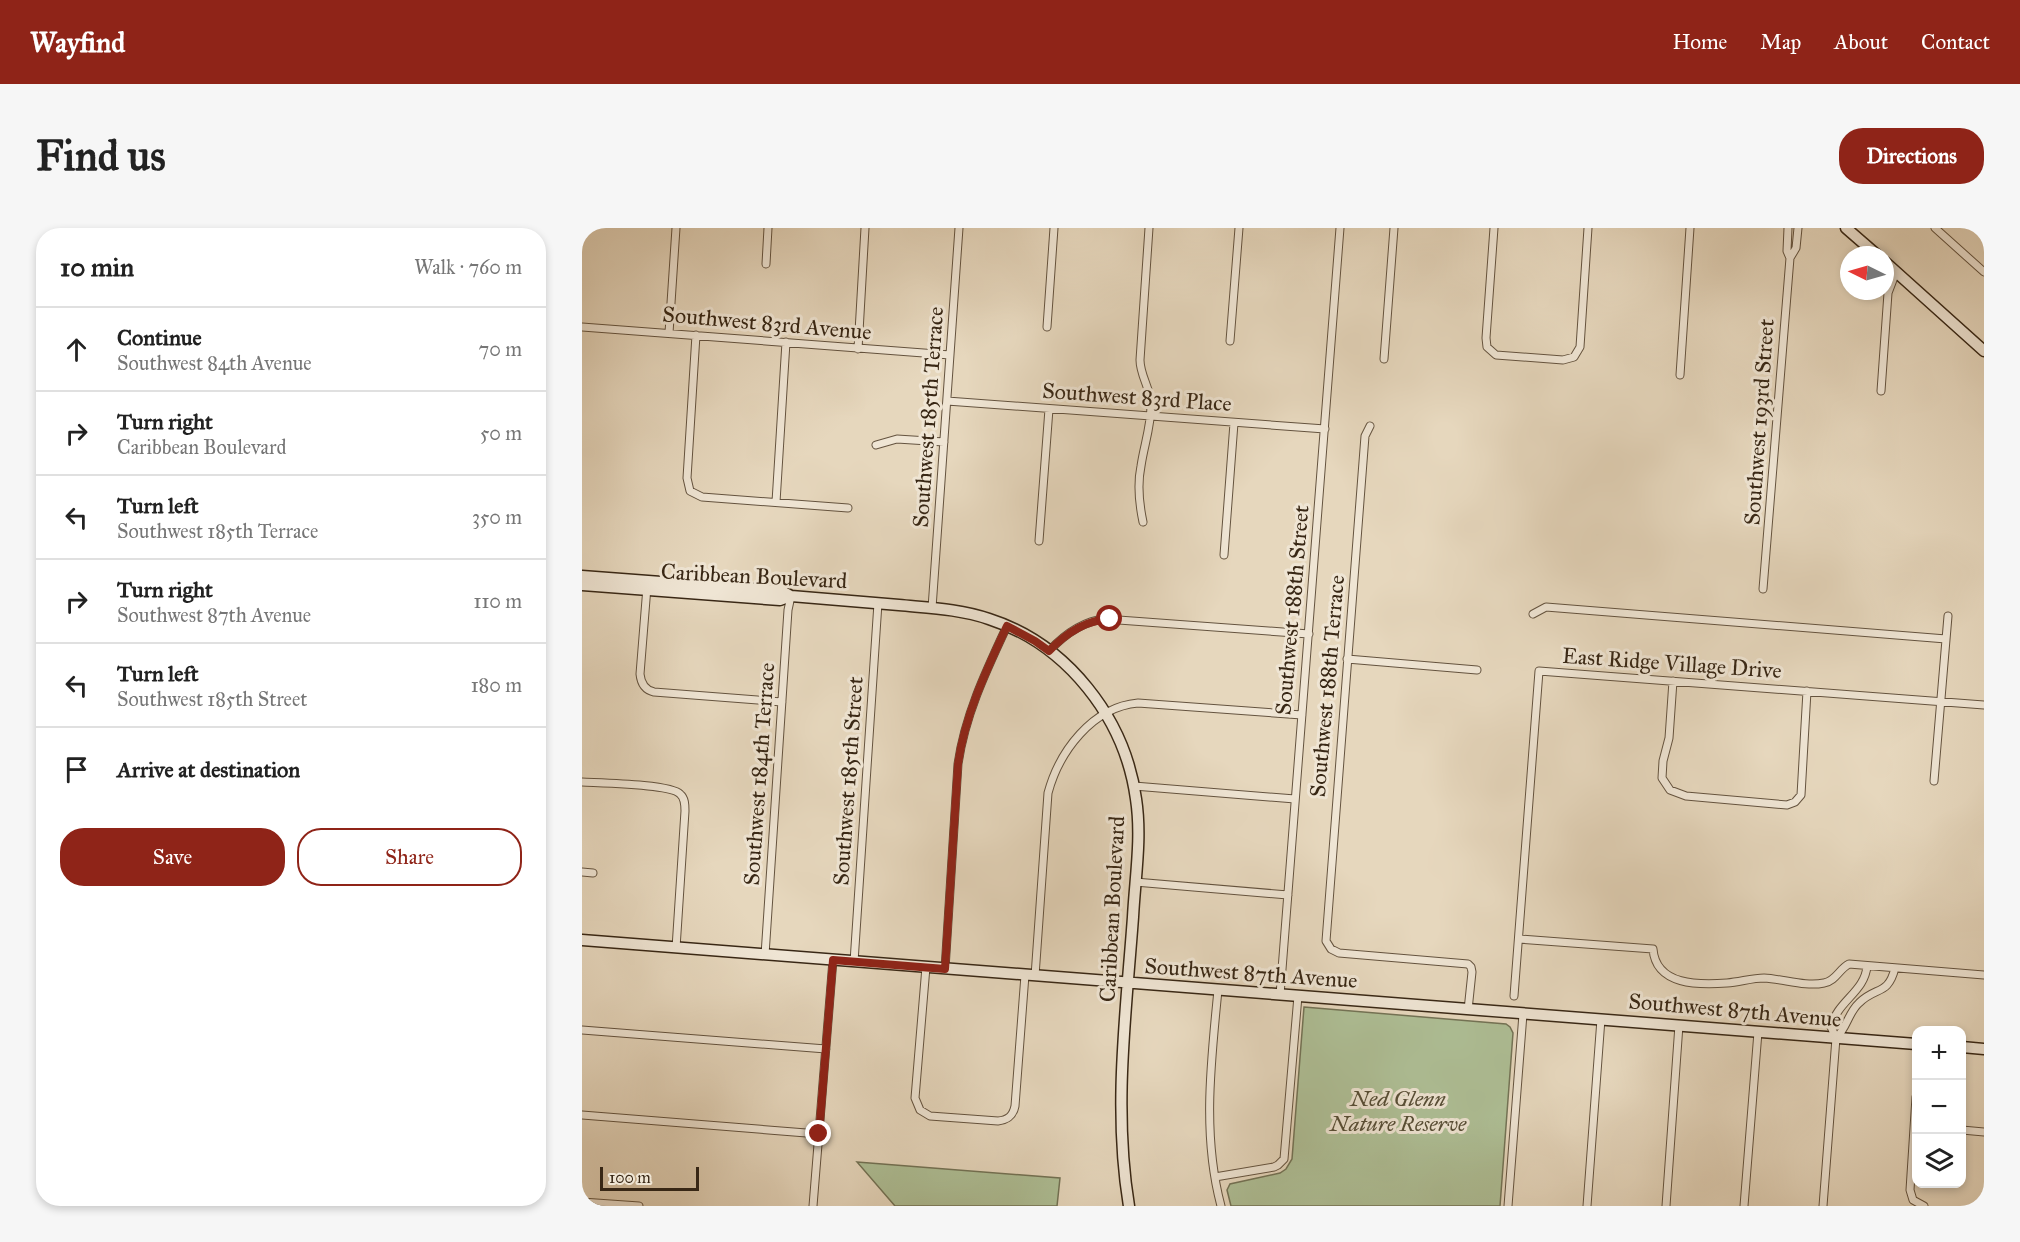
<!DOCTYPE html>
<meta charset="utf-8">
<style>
body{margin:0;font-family:"IM FELL Great Primer",serif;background:#f6f6f6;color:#222}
.controls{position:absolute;right:18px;bottom:18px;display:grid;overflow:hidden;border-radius:12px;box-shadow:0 3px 9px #0003}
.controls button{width:54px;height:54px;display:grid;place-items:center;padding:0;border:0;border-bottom:2px solid #e0e0e0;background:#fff;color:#222;font:30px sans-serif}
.compass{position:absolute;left:1258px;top:18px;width:54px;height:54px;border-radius:50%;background:#fff;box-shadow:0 3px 9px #0003;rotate:275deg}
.scale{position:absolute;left:18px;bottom:15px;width:99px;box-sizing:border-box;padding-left:6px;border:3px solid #382715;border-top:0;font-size:16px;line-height:21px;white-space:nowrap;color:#382715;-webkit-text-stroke:4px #efe5d4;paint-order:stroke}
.stop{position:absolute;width:18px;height:18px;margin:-14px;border:4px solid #8f2418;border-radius:50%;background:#fff}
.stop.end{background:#8f2418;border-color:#fff;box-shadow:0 2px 6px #0008}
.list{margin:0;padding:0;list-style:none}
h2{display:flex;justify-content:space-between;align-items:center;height:78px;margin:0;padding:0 24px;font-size:26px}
h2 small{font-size:20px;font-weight:400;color:#767676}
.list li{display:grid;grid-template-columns:39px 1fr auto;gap:18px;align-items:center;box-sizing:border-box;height:84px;padding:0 24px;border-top:2px solid #e0e0e0}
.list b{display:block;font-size:22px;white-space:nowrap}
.list p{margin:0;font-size:20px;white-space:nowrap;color:#767676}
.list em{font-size:20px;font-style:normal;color:#767676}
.actions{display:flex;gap:12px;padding:18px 24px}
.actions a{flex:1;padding:14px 0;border:2px solid #8f2418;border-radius:24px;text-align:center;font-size:21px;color:#8f2418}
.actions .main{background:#8f2418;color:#fff}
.icon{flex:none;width:33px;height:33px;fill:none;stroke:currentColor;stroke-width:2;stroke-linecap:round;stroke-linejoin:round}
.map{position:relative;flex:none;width:1402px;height:978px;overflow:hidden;border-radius:24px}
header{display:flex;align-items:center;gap:36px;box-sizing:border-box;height:84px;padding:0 30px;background:#8f2418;color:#fff}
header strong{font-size:28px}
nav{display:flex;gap:33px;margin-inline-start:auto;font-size:21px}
.intro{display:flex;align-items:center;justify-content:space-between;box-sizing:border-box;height:144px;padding:0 36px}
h1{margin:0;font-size:42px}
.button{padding:15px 27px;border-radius:24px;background:#8f2418;color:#fff;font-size:21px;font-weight:700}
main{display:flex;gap:36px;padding:0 36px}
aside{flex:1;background:#fff;border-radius:24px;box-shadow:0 3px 9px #0003}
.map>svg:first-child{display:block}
.green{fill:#aebf96;stroke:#737356;stroke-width:1.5}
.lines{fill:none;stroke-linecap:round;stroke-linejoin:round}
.street-casing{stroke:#64533f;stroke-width:9}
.secondary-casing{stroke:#382715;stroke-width:13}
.street{stroke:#efe5d4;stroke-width:7}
.secondary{stroke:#efe5d4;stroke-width:10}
.route{stroke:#8f2418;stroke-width:8}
.labels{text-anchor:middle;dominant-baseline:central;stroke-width:6;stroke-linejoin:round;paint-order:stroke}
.street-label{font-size:22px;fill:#382715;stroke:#efe5d4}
.park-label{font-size:22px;font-style:italic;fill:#564d35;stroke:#efe5d4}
</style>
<header>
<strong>Wayfind</strong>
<nav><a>Home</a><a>Map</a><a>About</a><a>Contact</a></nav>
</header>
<div class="intro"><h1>Find us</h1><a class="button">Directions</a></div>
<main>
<aside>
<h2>10 min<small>Walk · 760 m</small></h2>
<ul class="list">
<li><svg class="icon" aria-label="ahead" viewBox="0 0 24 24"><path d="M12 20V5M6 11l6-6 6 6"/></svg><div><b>Continue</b><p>Southwest 84th Avenue</p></div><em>70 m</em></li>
<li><svg class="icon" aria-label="right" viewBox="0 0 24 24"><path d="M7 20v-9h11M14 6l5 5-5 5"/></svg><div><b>Turn right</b><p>Caribbean Boulevard</p></div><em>50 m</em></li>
<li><svg class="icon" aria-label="left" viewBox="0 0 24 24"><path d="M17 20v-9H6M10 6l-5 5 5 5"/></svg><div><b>Turn left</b><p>Southwest 185th Terrace</p></div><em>350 m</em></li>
<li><svg class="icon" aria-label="right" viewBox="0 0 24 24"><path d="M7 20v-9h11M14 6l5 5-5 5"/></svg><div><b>Turn right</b><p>Southwest 87th Avenue</p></div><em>110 m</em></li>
<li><svg class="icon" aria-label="left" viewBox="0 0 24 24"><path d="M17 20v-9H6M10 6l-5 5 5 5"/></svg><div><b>Turn left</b><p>Southwest 185th Street</p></div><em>180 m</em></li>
<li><svg class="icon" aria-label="arrive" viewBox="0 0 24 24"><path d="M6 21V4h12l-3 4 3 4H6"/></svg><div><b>Arrive at destination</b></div></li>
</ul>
<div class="actions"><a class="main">Save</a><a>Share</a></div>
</aside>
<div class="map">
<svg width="1402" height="978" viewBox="0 0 1402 978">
<rect width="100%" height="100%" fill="#e6d7bd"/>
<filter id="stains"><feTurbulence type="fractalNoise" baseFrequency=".00333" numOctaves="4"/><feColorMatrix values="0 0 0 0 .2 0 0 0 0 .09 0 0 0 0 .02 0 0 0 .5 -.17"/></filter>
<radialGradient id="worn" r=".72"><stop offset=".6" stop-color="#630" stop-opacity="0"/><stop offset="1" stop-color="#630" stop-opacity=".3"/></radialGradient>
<!-- green -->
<path class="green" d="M722,779l202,17 4,3 3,6 -13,173h-269l-4,-16 3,-6 50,-11 6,-4 6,-10z
M275,934l203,16 -3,28h-162z"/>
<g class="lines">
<!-- street casing -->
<g class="street-casing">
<path id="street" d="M912,0l-8,110 1,9 9,8 67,5 11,-3 6,-10 8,-119
M1353,0l49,44
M1208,30l6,-10 2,-20
M184,36l2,-36
M0,99l368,28
M465,99l7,-99
M87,105l7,-105
M114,107l-9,143 3,13 12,6 146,11
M648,113l9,-113
M276,121l7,-121
M802,131l10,-131
M1098,147l10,-147
M1299,163l7,-98 8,-21
M365,173l378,28
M788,198l-5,10 -39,505 5,8 8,4 129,11 3,3 1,5 -4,38
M294,217l21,-6 47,3
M194,274l10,-160
M561,294c-4,-19 -6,-37 -2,-56 3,-21 10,-39 10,-61 0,-16 -11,-29 -11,-45l9,-132
M457,313l10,-132
M642,327l10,-132
M65,359l-7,87c1,10 5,16 14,18l128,10
M1181,361l27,-331 -3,-7 1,-23
M350,380l27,-380
M951,386l13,-7 400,32
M467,423c15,-16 33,-30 56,-32l204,15
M765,431l130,11
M1091,453l-4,57 -6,23 -1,17 8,12 16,6 101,9 8,-3 6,-7 6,-104
M1352,553l14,-165
M0,554c17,1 89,2 98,12 5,4 5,11 5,17l-9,137
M552,558l161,13
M0,644l11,1
M553,654l153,13
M937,711l134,10c3,37 46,36 74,34 13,-1 25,-5 37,-5 20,1 41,9 60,5 12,-2 15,-14 25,-19l135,11
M183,727l23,-345 3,-14
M272,734l24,-359
M344,739l-11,131 5,12 10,6 68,5c10,-1 15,-5 17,-15l10,-131
M363,741l13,-205c7,-49 28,-93 49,-138
M453,748l13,-183c11,-41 44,-86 90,-90l164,12
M636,762c-7,72 -16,145 3,216
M698,767l60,-767
M932,768l25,-325 445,34
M0,802l244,19
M1254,810c11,-10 12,-25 23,-35 17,-17 29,-7 36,-35
M1334,869l-6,93 3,10 11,6
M0,887l237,19
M1380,902l22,2
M633,949l59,-10 4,-2 6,-6 14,-163
M0,974l57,4
M231,978l20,-246
M926,978l15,-192
M1005,978l14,-187
M1084,978l13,-181
M1162,978l14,-174
M1241,978l13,-168 -5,-11c6,-26 34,-35 36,-61"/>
</g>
<!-- secondary casing -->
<g class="secondary-casing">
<path id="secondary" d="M1264,0l31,27
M1303,34l99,89
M0,348l200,15 9,5
M0,357l198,15 11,-4c36,3 72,6 108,9 31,3 61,4 90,14 78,25 136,99 147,180 6,39 -1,79 -3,118 -7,96 -20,193 -4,289
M0,712l1334,104
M1380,819l22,2"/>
</g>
<!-- street -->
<use href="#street" class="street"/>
<!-- secondary -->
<use href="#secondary" class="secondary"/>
</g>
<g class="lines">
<!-- route -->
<path class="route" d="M237,906l14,-174 112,9 13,-205c7,-49 28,-93 49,-138l28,15 14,10c17,-18 36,-31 61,-32"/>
</g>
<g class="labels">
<!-- street labels -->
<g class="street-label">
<text transform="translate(185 95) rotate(5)">Southwest 83rd Avenue</text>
<text transform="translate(555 169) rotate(4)">Southwest 83rd Place</text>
<text transform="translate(346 189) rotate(-86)">Southwest 185th Terrace</text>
<text transform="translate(1177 194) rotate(-86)">Southwest 193rd Street</text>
<text transform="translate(172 348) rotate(3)">Caribbean Boulevard</text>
<text transform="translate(710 382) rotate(-85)">Southwest 188th Street</text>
<text transform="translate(1090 435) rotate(4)">East Ridge Village Drive</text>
<text transform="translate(745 458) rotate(-85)">Southwest 188th Terrace</text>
<text transform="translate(177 546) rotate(-86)">Southwest 184th Terrace</text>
<text transform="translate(266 553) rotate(-86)">Southwest 185th Street</text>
<text transform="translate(530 681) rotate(-87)">Caribbean Boulevard</text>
<text transform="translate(669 745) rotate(4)">Southwest 87th Avenue</text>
<text transform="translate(1153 782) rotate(5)">Southwest 87th Avenue</text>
</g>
<!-- park labels -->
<g class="park-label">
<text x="816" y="870">Ned Glenn<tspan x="816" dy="25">Nature Reserve</tspan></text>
</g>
</g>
<rect width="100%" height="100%" filter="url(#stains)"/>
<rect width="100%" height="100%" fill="url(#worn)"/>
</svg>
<div class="controls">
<button>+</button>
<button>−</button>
<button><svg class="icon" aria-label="layers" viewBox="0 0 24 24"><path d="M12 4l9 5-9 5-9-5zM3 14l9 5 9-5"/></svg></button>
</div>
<svg class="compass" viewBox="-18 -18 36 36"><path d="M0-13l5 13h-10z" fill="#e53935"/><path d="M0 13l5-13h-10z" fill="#767676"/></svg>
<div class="scale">100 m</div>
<div class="stop" style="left:528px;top:391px"></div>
<div class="stop end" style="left:237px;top:906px"></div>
</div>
</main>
